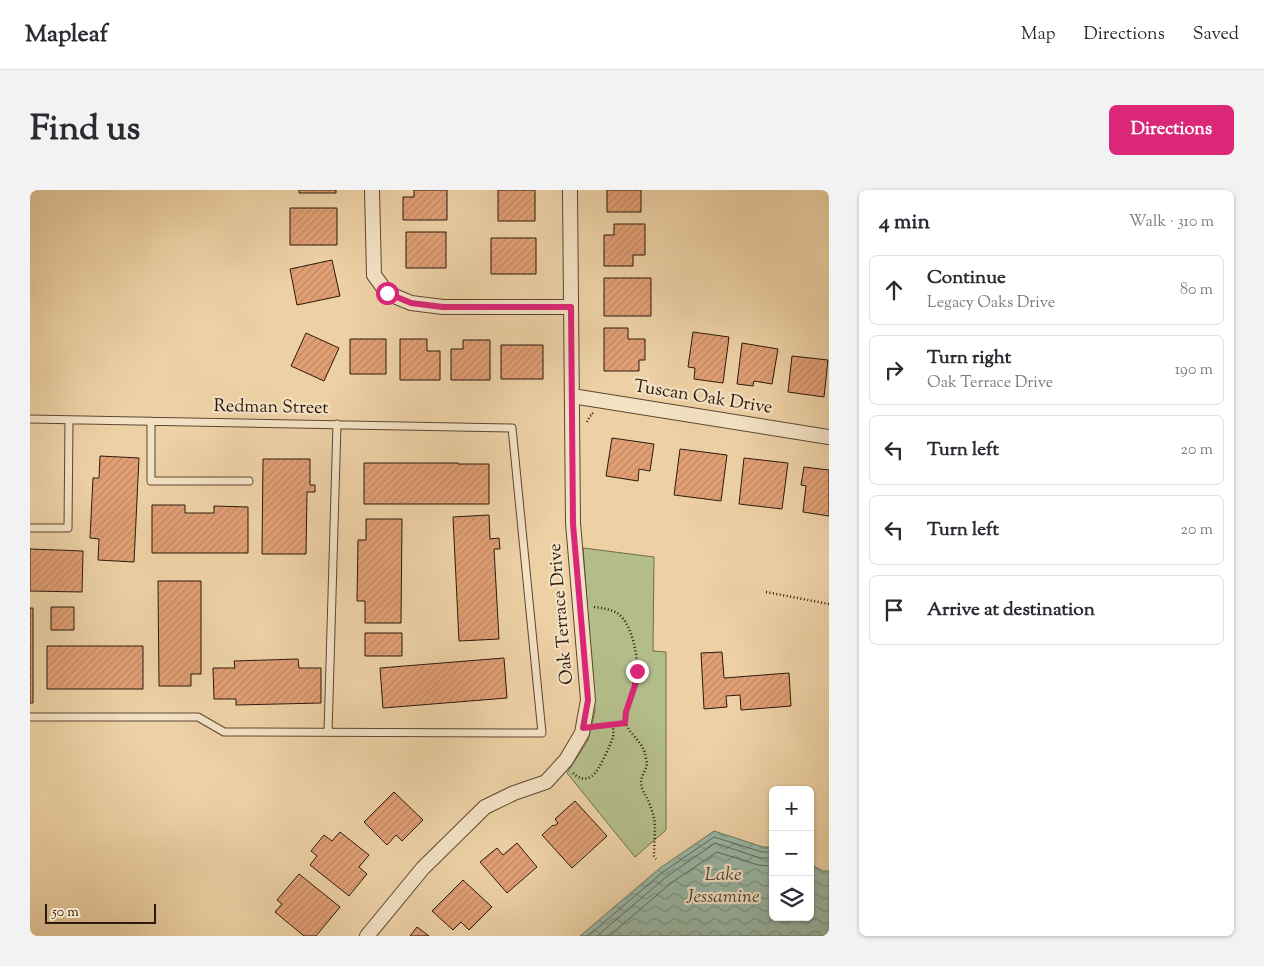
<!DOCTYPE html>
<meta charset="utf-8">
<style>
body{margin:0;font-family:"Sorts Mill Goudy",serif;background:#f2f2f3;color:#2b2b33}
.controls{position:absolute;right:15px;bottom:15px;display:grid;overflow:hidden;border-radius:8px;box-shadow:0 1px 4px #0004}
.controls button{width:45px;height:45px;display:grid;place-items:center;padding:0;border:0;border-bottom:1px solid #e1e1e2;background:#fff;color:#2b2b33;font:25px sans-serif}
.scale{position:absolute;left:15px;bottom:12px;width:111px;box-sizing:border-box;padding-left:5px;border:2px solid #2c190c;border-top:0;font-size:14px;line-height:18px;white-space:nowrap;color:#2c190c;-webkit-text-stroke:4px #f3e1c4;paint-order:stroke}
.stop{position:absolute;width:15px;height:15px;margin:-11px;border:4px solid #db2777;border-radius:50%;background:#fff}
.stop.end{background:#db2777;border-color:#fff;box-shadow:0 1px 5px #0008}
.list{margin:0;padding:0;list-style:none}
h2{display:flex;justify-content:space-between;align-items:center;height:65px;margin:0;padding:0 20px;font-size:21px}
h2 small{font-size:16px;font-weight:400;color:#7c7c81}
.list li{display:grid;grid-template-columns:32px 1fr auto;gap:15px;align-items:center;box-sizing:border-box;height:70px;margin:0 10px 10px;padding:0 10px;border:1px solid #e1e1e2;border-radius:8px}
.list b{display:block;font-size:19px;white-space:nowrap}
.list p{margin:0;font-size:16px;white-space:nowrap;color:#7c7c81}
.list em{font-size:16px;font-style:normal;color:#7c7c81}
.icon{flex:none;width:28px;height:28px;fill:none;stroke:currentColor;stroke-width:2;stroke-linecap:round;stroke-linejoin:round}
.map{position:relative;flex:none;width:799px;height:746px;overflow:hidden;border-radius:8px}
header{display:flex;align-items:center;gap:30px;box-sizing:border-box;height:70px;padding:0 25px;background:#fff;border-bottom:1px solid #e1e1e2}
header strong{font-size:24px}
nav{display:flex;gap:28px;margin-inline-start:auto;font-size:18px}
.intro{display:flex;align-items:center;justify-content:space-between;box-sizing:border-box;height:120px;padding:0 30px}
h1{margin:0;font-size:35px}
.button{padding:12px 22px;border-radius:8px;background:#db2777;color:#fff;font-size:18px;font-weight:700}
main{display:flex;gap:30px;padding:0 30px}
aside{flex:1;background:#fff;border-radius:8px;box-shadow:0 1px 4px #0004}
.map>svg:first-child{display:block}
.park{fill:#b3bd8a;stroke:#706b4b}
.water{fill:url(#water-waves);stroke:#6d7868}
.lines{fill:none;stroke-linecap:round;stroke-linejoin:round}
.shore{stroke:#626859;stroke-width:1}
.building{fill:url(#building-hatch);stroke:#2c190c}
.lane-casing{stroke:#5c4732;stroke-width:9}
.street-casing{stroke:#5c4732;stroke-width:16}
.path{stroke:#2c190c;stroke-width:2.5;stroke-dasharray:1 2.5;stroke-linecap:butt}
.lane{stroke:#f3e1c4;stroke-width:7}
.street{stroke:#f3e1c4;stroke-width:14}
.route{stroke:#db2777;stroke-width:6}
.labels{text-anchor:middle;dominant-baseline:central;stroke-width:4.5;stroke-linejoin:round;paint-order:stroke}
.street-label{font-size:18px;fill:#2c190c;stroke:#f3e1c4}
.water-label{font-size:19px;font-style:italic;fill:#4d483a;stroke:#f3e1c4}
</style>
<header>
<strong>Mapleaf</strong>
<nav><a>Map</a><a>Directions</a><a>Saved</a></nav>
</header>
<div class="intro"><h1>Find us</h1><a class="button">Directions</a></div>
<main>
<div class="map">
<svg width="799" height="746" viewBox="0 0 799 746">
<defs>
<pattern id="water-waves" width="16" height="10" patternUnits="userSpaceOnUse" patternTransform="scale(1.25)"><rect width="16" height="10" fill="#99b7a6"/><path d="M0 5q4-4 8 0t8 0" fill="none" stroke="#7d9486"/></pattern>
<pattern id="building-hatch" width="6" height="6" patternUnits="userSpaceOnUse" patternTransform="scale(1.25)"><rect width="6" height="6" fill="#e19f74"/><path d="M-1 1l2-2M0 6l6-6M5 7l2-2" fill="none" stroke="#c18863"/></pattern>
</defs>
<rect width="100%" height="100%" fill="#edd1a5"/>
<filter id="stains"><feTurbulence type="fractalNoise" baseFrequency=".004" numOctaves="4"/><feColorMatrix values="0 0 0 0 .2 0 0 0 0 .09 0 0 0 0 .02 0 0 0 .5 -.17"/></filter>
<radialGradient id="worn" r=".72"><stop offset=".6" stop-color="#630" stop-opacity="0"/><stop offset="1" stop-color="#630" stop-opacity=".3"/></radialGradient>
<!-- park -->
<path class="park" d="M553,358l71,9 -1,94 13,1v178l-31,27 -68,-84 21,-33 7,-29z"/>
<!-- water -->
<path class="water" d="M684,641l49,16h10v70h37v-53l13,7h6v65h-249l80,-68z"/>
<g class="lines">
<!-- shore -->
<path class="shore" d="M558,746l75,-64 51,-35 48,15h11
M567,746l69,-59 49,-34 45,15h13
M579,746l62,-53 46,-31 41,13 15,1"/>
</g>
<!-- building -->
<path class="building" d="M269,0h37v3h-37z
M384,0h33v30h-44v-23h11z
M468,0h37v31h-37z
M577,0h34v22h-34z
M260,18h47v37h-47z
M584,34h31v31h-12v11h-29v-31h10z
M376,42h40v36h-40z
M461,48h45v36h-45z
M302,70l8,36 -43,9 -7,-36z
M574,88h47v38h-47z
M574,138h24v11h17v21h-6v11h-35z
M663,142l36,5 -6,46 -29,-4 1,-11 -7,-1z
M276,143l33,15 -15,33 -33,-15z
M320,149h36v35h-36z
M370,149h27v12h13v29h-40z
M433,150h27v40h-39v-31h12z
M712,153l36,6 -6,35 -18,-3 -1,5 -16,-2z
M471,155h42v34h-42z
M762,166l36,4 -4,37 -36,-5z
M582,248l42,6 -4,27 -11,-2 -1,12 -32,-5z
M650,259l47,6 -6,46 -47,-6z
M70,266l39,2 -5,104 -36,-2 1,-21 -9,-1 3,-60h6z
M714,268l44,5 -6,46 -43,-5z
M233,269h47v26h5v7h-8l-1,62h-44z
M334,273h94v1h31v40h-125z
M774,277l25,3v46l-26,-4 3,-26 -5,-1z
M122,315h33v8h29v-7l34,1v46h-96z
M459,325l1,24 9,-1 1,11h-6l5,90 -40,2 -6,-124z
M336,329h36l-1,104h-36v-22h-8l1,-61h8z
M0,359l53,2 -1,41 -52,-1z
M128,391h43v93h-10v12h-32z
M21,417h23v23h-23z
M0,418h3v95h-3z
M335,443h37v23h-37z
M17,456h96v43h-96z
M692,462l2,26 65,-5 2,33 -50,4 -1,-15 -14,1 1,11 -23,2 -3,-56z
M474,468l3,40 -124,10 -3,-40z
M268,469l1,9h22v35l-85,2v-6h-22l-1,-31h22l-1,-7z
M364,602l29,28 -21,21 -6,-6 -9,10 -23,-23z
M545,611l32,35 -35,32 -30,-33 11,-10 1,1 4,-3 -3,-4z
M310,642l29,23 -10,12 8,7 -18,22 -39,-31 7,-9 -6,-5 13,-16 8,6z
M487,653l20,24 -30,26 -27,-31 17,-14 6,7z
M269,684l41,33 -24,29h-12l-29,-24 7,-8 -5,-4z
M433,690l29,27 -23,23 -8,-8 -8,8 -21,-19z
M387,737l12,9h-19z"/>
<g class="lines">
<!-- lane casing -->
<g class="lane-casing">
<path id="lane" d="M0,229l482,9 30,305 -318,-1 -26,-15h-168
M121,231v60h98
M0,338h38l1,-108
M298,542l9,-308"/>
</g>
<!-- street casing -->
<g class="street-casing">
<path id="street" d="M342,0l2,85 13,18 24,10 32,4h128
M542,206l257,41
M337,746l56,-68 62,-61 29,-14 32,-11 20,-22 16,-27 6,-33 -15,-177 -3,-333"/>
</g>
<!-- path -->
<path class="path" d="M557,232l3,-6 3,-2 -1,-1
M736,402l63,12
M564,417c8,1 16,2 23,6 17,11 23,52 19,71 -3,12 -12,23 -11,36 1,11 16,20 20,33 0,3 2,8 2,11 -1,6 -6,12 -6,18 0,7 4,12 7,18 2,6 5,12 6,18 2,9 0,28 0,38l2,3
M567,537l28,-4
M543,583c5,5 12,8 19,3 7,-5 18,-30 21,-39 1,-4 0,-8 0,-13"/>
<!-- lane -->
<use href="#lane" class="lane"/>
<!-- street -->
<use href="#street" class="street"/>
</g>
<g class="lines">
<!-- route -->
<path class="route" d="M357,103l24,10 32,4h128l2,217 15,176 -5,28 42,-5 1,-11 9,-27 2,-14"/>
</g>
<g class="labels">
<!-- street labels -->
<g class="street-label">
<text transform="translate(673 208) rotate(9)">Tuscan Oak Drive</text>
<text transform="translate(241 218) rotate(1)">Redman Street</text>
<text transform="translate(532 424) rotate(-95)">Oak Terrace Drive</text>
</g>
<!-- water labels -->
<g class="water-label">
<text x="693" y="685">Lake<tspan x="693" dy="22">Jessamine</tspan></text>
</g>
</g>
<rect width="100%" height="100%" filter="url(#stains)"/>
<rect width="100%" height="100%" fill="url(#worn)"/>
</svg>
<div class="controls">
<button>+</button>
<button>−</button>
<button><svg class="icon" aria-label="layers" viewBox="0 0 24 24"><path d="M12 4l9 5-9 5-9-5zM3 14l9 5 9-5"/></svg></button>
</div>
<div class="scale">50 m</div>
<div class="stop" style="left:357px;top:103px"></div>
<div class="stop end" style="left:607px;top:481px"></div>
</div>
<aside>
<h2>4 min<small>Walk · 310 m</small></h2>
<ul class="list">
<li><svg class="icon" aria-label="ahead" viewBox="0 0 24 24"><path d="M12 20V5M6 11l6-6 6 6"/></svg><div><b>Continue</b><p>Legacy Oaks Drive</p></div><em>80 m</em></li>
<li><svg class="icon" aria-label="right" viewBox="0 0 24 24"><path d="M7 20v-9h11M14 6l5 5-5 5"/></svg><div><b>Turn right</b><p>Oak Terrace Drive</p></div><em>190 m</em></li>
<li><svg class="icon" aria-label="left" viewBox="0 0 24 24"><path d="M17 20v-9H6M10 6l-5 5 5 5"/></svg><div><b>Turn left</b></div><em>20 m</em></li>
<li><svg class="icon" aria-label="left" viewBox="0 0 24 24"><path d="M17 20v-9H6M10 6l-5 5 5 5"/></svg><div><b>Turn left</b></div><em>20 m</em></li>
<li><svg class="icon" aria-label="arrive" viewBox="0 0 24 24"><path d="M6 21V4h12l-3 4 3 4H6"/></svg><div><b>Arrive at destination</b></div></li>
</ul>
</aside>
</main>
